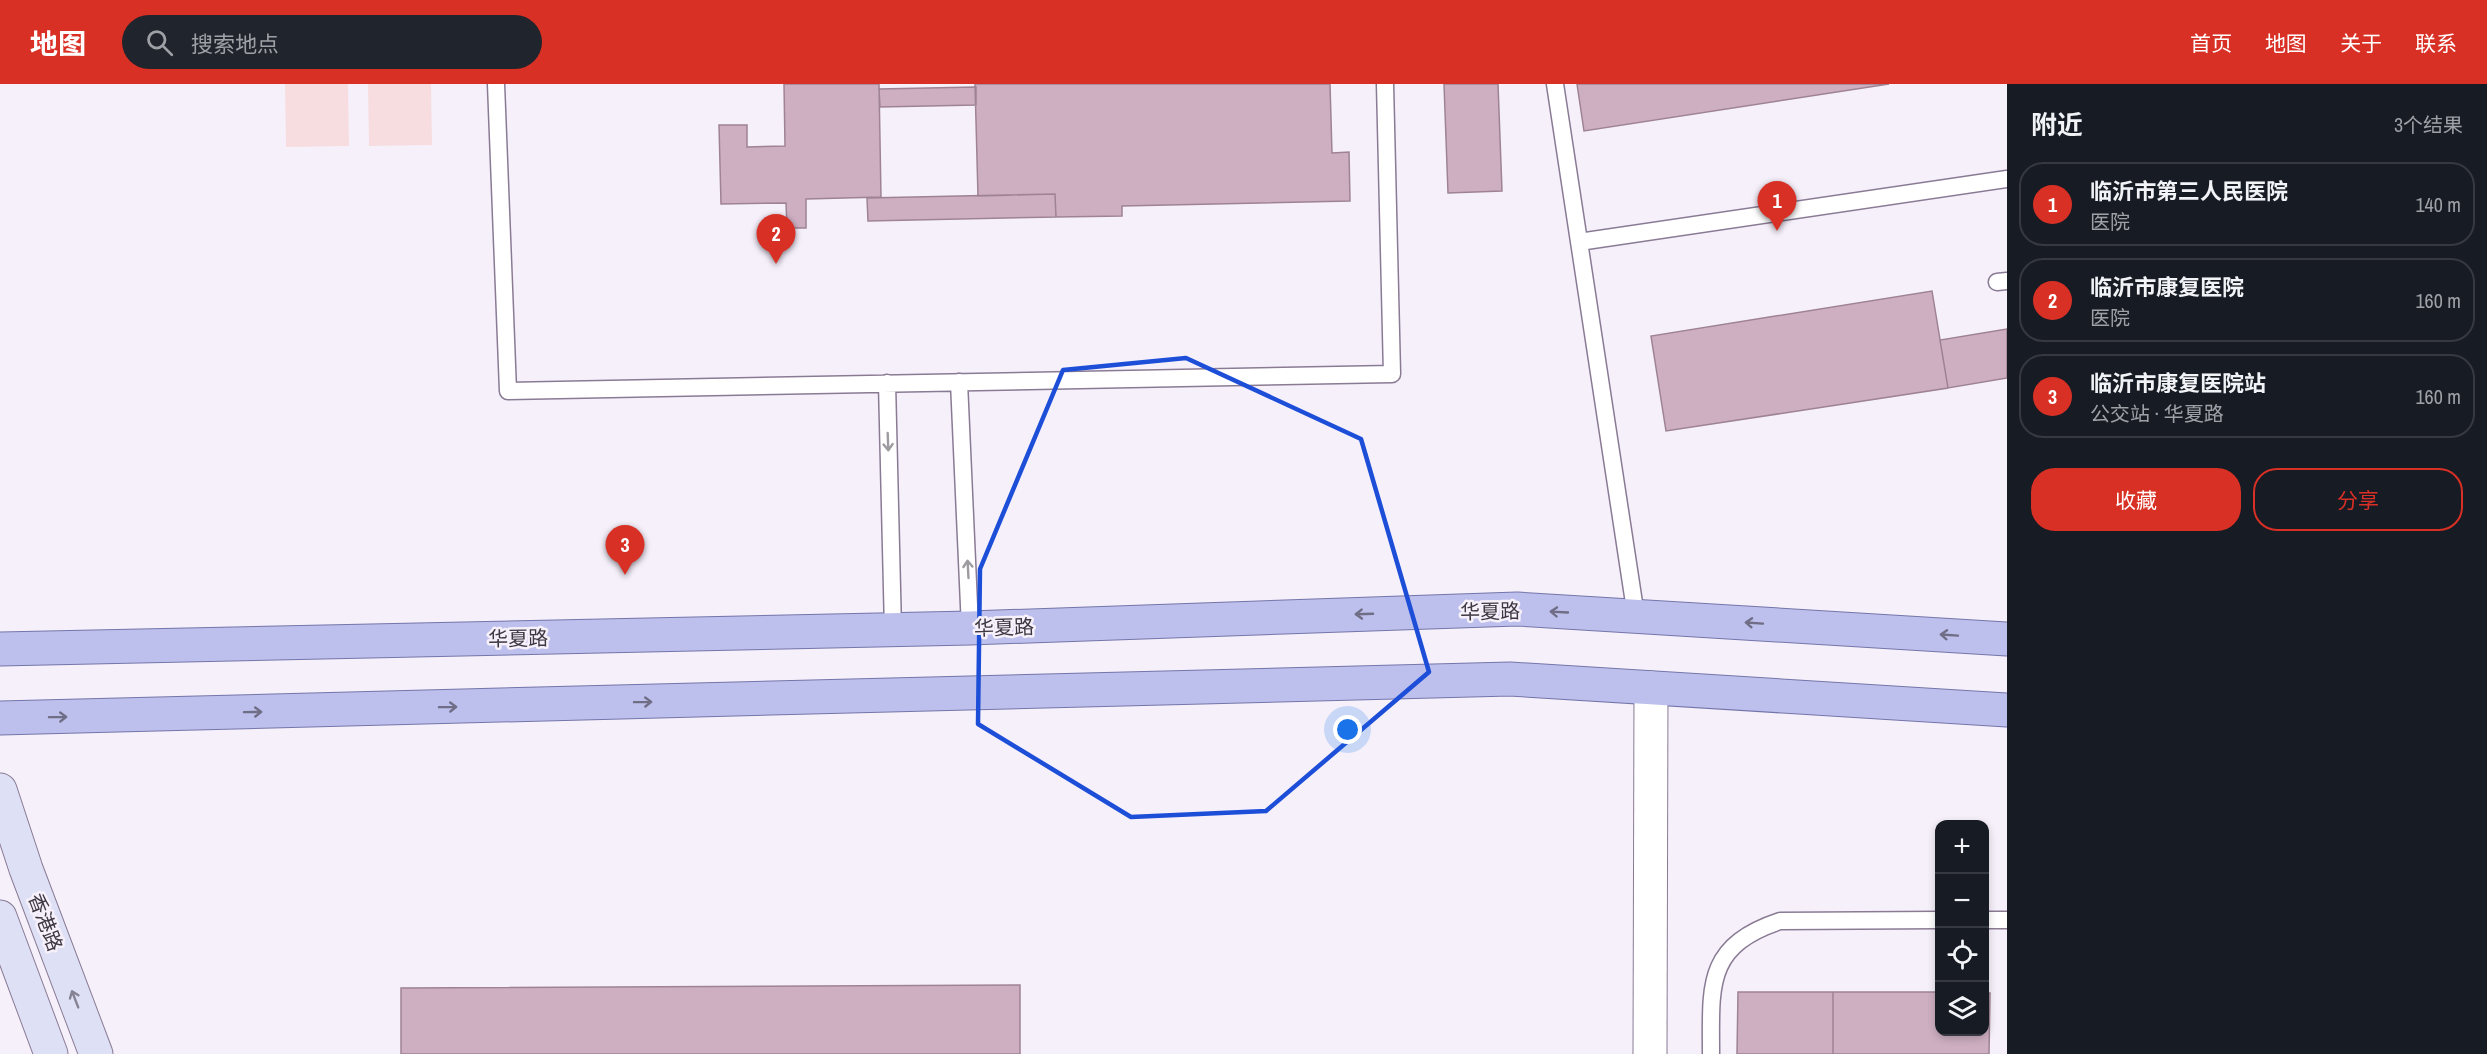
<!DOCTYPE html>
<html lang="zh">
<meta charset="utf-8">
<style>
body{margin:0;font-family:"Archivo Narrow","Noto Sans SC",sans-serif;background:#20242c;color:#f1f3f6}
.controls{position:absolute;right:18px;bottom:18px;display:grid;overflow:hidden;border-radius:12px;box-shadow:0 3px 9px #0003}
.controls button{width:54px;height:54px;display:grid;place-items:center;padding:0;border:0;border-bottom:2px solid #363941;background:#171b24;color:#f1f3f6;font:30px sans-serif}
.you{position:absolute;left:1348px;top:646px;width:21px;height:21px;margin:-15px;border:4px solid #fff;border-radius:50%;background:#1a73e8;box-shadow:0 0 0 9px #1a73e833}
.badge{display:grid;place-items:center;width:39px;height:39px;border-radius:50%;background:#d93025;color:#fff;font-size:20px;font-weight:700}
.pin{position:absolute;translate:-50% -50px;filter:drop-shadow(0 2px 3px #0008)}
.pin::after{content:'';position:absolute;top:32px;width:21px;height:18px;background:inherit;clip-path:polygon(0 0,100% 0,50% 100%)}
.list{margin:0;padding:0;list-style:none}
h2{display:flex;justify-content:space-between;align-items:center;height:78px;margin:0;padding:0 24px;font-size:26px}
h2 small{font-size:20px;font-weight:400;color:#9ea1a6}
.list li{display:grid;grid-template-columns:39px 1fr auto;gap:18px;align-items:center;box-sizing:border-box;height:84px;margin:0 12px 12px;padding:0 12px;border:2px solid #363941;border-radius:24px}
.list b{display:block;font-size:22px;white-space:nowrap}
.list p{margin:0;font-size:20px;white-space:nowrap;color:#9ea1a6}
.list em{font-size:20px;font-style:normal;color:#9ea1a6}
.actions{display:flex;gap:12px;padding:18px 24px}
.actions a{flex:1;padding:14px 0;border:2px solid #d93025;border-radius:24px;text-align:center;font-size:21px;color:#d93025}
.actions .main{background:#d93025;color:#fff}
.icon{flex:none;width:33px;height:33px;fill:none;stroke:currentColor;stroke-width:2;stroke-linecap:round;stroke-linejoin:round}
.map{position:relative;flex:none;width:2007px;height:970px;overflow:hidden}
header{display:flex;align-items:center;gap:36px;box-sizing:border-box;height:84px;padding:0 30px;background:#d93025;color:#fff}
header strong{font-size:28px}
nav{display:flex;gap:33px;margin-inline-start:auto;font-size:21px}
.search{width:420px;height:54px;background:#20242c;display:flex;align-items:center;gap:15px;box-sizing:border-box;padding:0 21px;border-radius:33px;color:#9ea1a6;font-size:22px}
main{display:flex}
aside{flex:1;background:#171b24}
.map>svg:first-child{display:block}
.green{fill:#f7dddf}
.building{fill:#ceafc2;stroke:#9e8393;stroke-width:1.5}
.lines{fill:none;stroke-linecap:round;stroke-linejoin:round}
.service-casing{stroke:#897b94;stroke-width:19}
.tertiary-casing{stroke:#897b94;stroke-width:35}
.secondary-casing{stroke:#897b94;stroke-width:35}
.primary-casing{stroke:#7475a9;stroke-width:35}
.service{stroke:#fff;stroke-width:16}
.tertiary{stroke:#fff;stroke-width:33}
.secondary{stroke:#dee0f6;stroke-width:33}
.primary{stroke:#bdc0ec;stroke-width:33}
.oneway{stroke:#9e9ba0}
.oneway2{stroke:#706e86}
.oneway3{stroke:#858393}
.marked{fill:none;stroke:#1d4ed8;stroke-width:4.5;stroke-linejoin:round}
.labels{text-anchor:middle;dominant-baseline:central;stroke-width:5;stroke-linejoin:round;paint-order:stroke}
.street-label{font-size:20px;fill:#3d3742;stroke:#f6f0fb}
</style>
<header>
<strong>地图</strong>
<div class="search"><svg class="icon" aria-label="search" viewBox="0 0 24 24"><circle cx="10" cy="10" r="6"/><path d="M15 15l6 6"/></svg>搜索地点</div>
<nav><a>首页</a><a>地图</a><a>关于</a><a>联系</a></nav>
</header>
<main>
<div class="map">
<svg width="2007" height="970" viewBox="0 0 2007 970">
<rect width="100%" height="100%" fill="#f6f0fb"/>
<!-- green -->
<path class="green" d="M285,0h63l1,62 -63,1z
M368,0h63l1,61 -63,1z"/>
<!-- building -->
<path class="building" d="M784,0h95l2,113 -75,2v29h-19l-1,-25 -65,1 -2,-79h28v22l38,-1z
M975,0h355l2,69 17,-1 1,49 -228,5v10l-66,1 -1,-23 -77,2z
M1444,0h54l4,107 -54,2z
M1577,0h312l-305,47z
M976,3v18l-96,2 -1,-18z
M1055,110l1,23 -188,4 -1,-23z
M1932,207l16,97 -282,43 -15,-95z
M2007,245v49l-59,10 -8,-48z
M1020,901v69h-619v-66z
M1738,908h95v62h-96z
M1833,908h107v40h44v-39h6l-1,61h-156z"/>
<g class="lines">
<!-- service casing -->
<g class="service-casing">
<path id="service" d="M496,0l12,307 884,-17 -7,-290
M1555,0l81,532
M1579,158l428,-63
M1997,198l10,-1
M959,298l11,246
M887,299l6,247
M1984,836h23
M1711,970c0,-68 -6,-108 69,-133l160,-1"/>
</g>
<!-- tertiary casing -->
<g class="tertiary-casing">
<path id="tertiary" d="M1650,970l1,-366"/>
</g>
<!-- secondary casing -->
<g class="secondary-casing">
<path id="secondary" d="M0,706l26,79 70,185
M0,833l51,137"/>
</g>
<!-- primary casing -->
<g class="primary-casing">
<path id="primary" d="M0,565l970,-21 547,-19 490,30
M0,634l1510,-39 497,31"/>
</g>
<!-- service -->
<use href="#service" class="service"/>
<!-- tertiary -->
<use href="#tertiary" class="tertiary"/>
<!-- secondary -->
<use href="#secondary" class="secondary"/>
<!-- primary -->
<use href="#primary" class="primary"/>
</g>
<!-- one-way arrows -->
<defs><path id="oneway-shaft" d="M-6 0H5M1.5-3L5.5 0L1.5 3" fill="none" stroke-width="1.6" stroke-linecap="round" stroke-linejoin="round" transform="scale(1.5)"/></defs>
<g class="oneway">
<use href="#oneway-shaft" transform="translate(888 358) rotate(88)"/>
<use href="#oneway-shaft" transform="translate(968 485) rotate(-93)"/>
</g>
<g class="oneway2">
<use href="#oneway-shaft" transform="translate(1559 528) rotate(-177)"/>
<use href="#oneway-shaft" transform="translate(1364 530) rotate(178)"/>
<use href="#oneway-shaft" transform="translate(1754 539) rotate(-176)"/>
<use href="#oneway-shaft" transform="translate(1949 551) rotate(-176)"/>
<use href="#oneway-shaft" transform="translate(643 618) rotate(-1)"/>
<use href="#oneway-shaft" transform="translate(448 623) rotate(-1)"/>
<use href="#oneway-shaft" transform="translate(253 628) rotate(-1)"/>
<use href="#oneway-shaft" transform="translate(58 633) rotate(-1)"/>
</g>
<use class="oneway3" href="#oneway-shaft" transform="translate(75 915) rotate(-111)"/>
<!-- marked area -->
<path class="marked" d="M1186,274l175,81 68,233 -163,139 -135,6 -153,-93 2,-155 83,-199z"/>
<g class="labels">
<!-- street labels -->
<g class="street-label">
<text transform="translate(1490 527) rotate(-1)">华夏路</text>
<text transform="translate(1004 543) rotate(-2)">华夏路</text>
<text transform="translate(518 554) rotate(-1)">华夏路</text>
<text transform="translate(46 838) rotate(69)">香港路</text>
</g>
</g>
</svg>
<div class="controls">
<button>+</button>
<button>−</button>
<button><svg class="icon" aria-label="locate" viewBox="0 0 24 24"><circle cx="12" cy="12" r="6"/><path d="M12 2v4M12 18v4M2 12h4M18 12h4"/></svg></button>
<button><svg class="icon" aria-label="layers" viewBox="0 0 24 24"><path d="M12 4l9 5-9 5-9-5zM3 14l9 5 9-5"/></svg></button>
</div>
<div class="you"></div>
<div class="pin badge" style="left:1777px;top:147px">1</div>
<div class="pin badge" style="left:776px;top:180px">2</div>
<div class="pin badge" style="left:625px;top:491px">3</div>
</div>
<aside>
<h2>附近<small>3个结果</small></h2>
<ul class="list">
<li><span class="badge">1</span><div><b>临沂市第三人民医院</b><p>医院</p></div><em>140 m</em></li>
<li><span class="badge">2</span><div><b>临沂市康复医院</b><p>医院</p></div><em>160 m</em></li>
<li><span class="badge">3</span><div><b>临沂市康复医院站</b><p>公交站 · 华夏路</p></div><em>160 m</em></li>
</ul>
<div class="actions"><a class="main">收藏</a><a>分享</a></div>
</aside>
</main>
